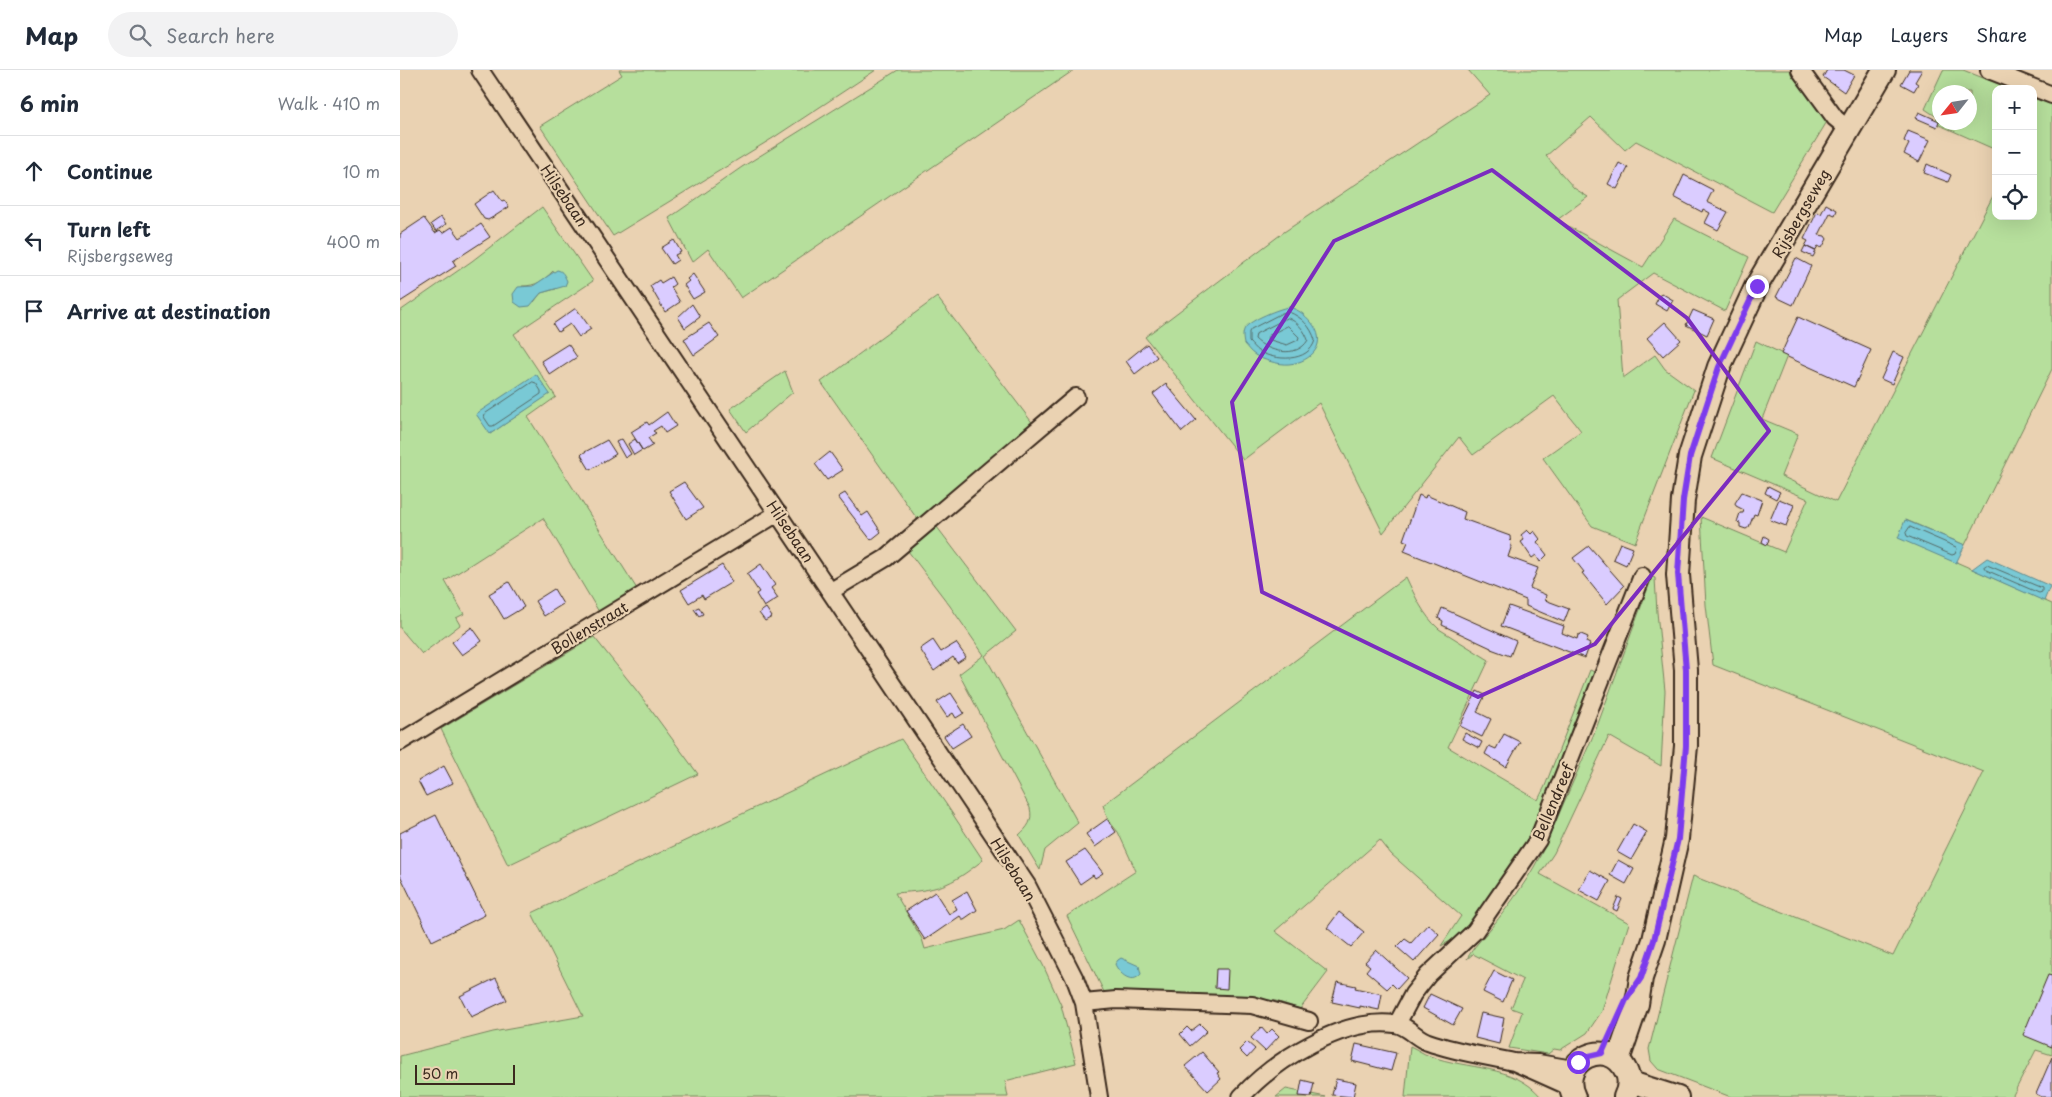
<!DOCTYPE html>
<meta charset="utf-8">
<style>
body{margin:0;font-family:"Playpen Sans",sans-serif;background:#f2f2f3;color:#1f2937}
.controls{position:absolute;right:15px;top:15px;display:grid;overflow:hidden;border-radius:10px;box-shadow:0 5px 20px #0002}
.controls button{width:45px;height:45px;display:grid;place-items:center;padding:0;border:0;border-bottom:1px solid #e0e1e3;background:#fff;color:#1f2937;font:25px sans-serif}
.compass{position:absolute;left:1532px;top:15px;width:45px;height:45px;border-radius:50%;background:#fff;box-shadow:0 5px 20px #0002;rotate:240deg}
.scale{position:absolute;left:15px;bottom:12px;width:100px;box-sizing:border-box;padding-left:5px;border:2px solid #3b2a1e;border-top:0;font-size:14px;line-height:18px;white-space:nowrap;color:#3b2a1e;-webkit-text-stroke:4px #ead2b2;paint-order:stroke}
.stop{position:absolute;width:15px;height:15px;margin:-11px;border:4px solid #7c3aed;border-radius:50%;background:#fff}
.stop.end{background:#7c3aed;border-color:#fff;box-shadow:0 1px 5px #0008}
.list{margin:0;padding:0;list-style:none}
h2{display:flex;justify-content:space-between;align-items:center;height:65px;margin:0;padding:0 20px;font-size:21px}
h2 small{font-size:16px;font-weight:400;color:#747a83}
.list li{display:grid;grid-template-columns:32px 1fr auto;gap:15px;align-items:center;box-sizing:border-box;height:70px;padding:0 20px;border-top:1px solid #e0e1e3}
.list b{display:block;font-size:19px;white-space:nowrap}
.list p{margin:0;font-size:16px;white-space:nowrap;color:#747a83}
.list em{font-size:16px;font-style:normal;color:#747a83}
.icon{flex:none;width:28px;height:28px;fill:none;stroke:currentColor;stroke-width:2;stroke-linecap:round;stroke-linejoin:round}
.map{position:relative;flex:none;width:1652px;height:1027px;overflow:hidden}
header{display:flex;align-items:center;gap:30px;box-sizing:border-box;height:70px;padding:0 25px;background:#fff;border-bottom:1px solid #e0e1e3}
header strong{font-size:24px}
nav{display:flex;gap:28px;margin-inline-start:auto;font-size:18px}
.search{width:350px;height:45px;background:#f2f2f3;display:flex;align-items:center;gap:12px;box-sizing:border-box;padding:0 18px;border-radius:28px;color:#747a83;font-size:19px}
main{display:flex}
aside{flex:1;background:#fff}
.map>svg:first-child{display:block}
.green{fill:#b6df9c;stroke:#78845d;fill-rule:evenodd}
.water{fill:#79c9d5;stroke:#60898c}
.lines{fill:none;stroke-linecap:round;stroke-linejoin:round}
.shore{stroke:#546a67;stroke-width:1}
.building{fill:#daccff;stroke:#3b2a1e}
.minor-casing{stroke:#3b2a1e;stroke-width:20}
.tertiary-casing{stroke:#3b2a1e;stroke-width:24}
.secondary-casing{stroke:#3b2a1e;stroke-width:26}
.minor{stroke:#ead2b2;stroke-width:16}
.tertiary{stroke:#ead2b2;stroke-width:20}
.secondary{stroke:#ead2b2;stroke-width:22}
.route{stroke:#7c3aed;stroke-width:6}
.marked{fill:none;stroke:#7b2cbf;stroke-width:4;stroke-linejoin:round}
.labels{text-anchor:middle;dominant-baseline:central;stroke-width:4.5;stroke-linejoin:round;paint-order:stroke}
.street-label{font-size:15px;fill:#3b2a1e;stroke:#ead2b2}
</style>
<header>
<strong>Map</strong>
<div class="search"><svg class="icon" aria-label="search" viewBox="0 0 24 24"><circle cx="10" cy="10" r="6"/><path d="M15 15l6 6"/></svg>Search here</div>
<nav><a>Map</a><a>Layers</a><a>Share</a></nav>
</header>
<main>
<aside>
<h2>6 min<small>Walk · 410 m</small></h2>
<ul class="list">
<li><svg class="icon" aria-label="ahead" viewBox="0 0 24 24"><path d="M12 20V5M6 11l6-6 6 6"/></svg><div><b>Continue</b></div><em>10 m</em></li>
<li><svg class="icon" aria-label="left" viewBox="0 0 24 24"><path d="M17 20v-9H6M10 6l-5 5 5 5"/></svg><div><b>Turn left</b><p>Rijsbergseweg</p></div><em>400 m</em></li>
<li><svg class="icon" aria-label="arrive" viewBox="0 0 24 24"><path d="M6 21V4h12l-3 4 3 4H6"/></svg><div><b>Arrive at destination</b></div></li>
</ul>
</aside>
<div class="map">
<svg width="1652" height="1027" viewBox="0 0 1652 1027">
<rect width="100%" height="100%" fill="#ead2b2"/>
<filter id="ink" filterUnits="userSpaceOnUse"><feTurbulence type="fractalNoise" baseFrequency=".02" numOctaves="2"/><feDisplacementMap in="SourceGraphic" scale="10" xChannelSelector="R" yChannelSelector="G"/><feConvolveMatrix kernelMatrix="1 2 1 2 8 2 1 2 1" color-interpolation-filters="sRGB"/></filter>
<g filter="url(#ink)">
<!-- green -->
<path class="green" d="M219,0h257l-103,68 -160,98 -73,-110 82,-51z
M498,0h176l-333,228 -33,-49 -16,13 -23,-44 73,-51z
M1068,0h322l38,50 -56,92 -136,-71 -11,9 -34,-33 -45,39 28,32 14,9 -31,23 86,47 31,-48 75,38 -24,54 -72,-38 -36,27 6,78 32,-23 10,14 29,21 -59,153 -43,-17 -49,-68 38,-27 -27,-35 -81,59 -14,-18 -76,96 -64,-130 -76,57 -98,-123 139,-105 206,-137zM912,284c-23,14 -34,9 -57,1z
M1543,0h20l48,19h-15v61l-61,-27 2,-6 -12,-8zM1540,22h30v30h-30z
M1633,28l19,6v265l-87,176 -59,-25 -7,17 153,67v451l-16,-5 -24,47h-281l-73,-28 -7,-8 -2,-12 44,-173 200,80 91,-184 -271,-107 -7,-60 -5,-88 83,35 24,-53 -96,-41 44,-117 31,15 -25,63 36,15 -17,42 55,26 160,-312v26h37z
M142,137l51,74 -79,53 42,63 -28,20 109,172 -38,23 -56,-94 -98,63 19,33 -8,4 4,7 -38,29 -22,-26v-317l72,-50zM153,201l3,18 -15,4 -7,9 -12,-16c14,0 21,-5 31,-15zM136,304l13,20 -59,40z
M537,227l97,128 -114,98 -99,-141z
M385,301l8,21 -47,40 -16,-23z
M537,457l79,104 -31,25 93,167 -33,27 -5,20 -21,-35c9,-8 14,-14 11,-27l-71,-134 25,-19 -34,-49 -42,-55z
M1006,507c9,19 17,38 33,52l50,31 -41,87 90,53 7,-14 45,-116 9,4 -40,102 -34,67 -51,77 -20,19 -13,7 20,-30 -70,-62 -11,-14 -105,91 53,41 -28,37 -24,-8 -28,-4 -144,-5 -37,-76 69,-45 -18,-39 -10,-12 -5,-15z
M1252,507l3,1 2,34 8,79 -4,75 -52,-30 -55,117 -14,21 89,49 -27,88 -15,22 -27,17 -6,-1 -6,5 -39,-6 13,-36 -11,-4 12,-28 -50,-26 -6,5c6,-12 15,-20 24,-31 20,-25 40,-52 54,-82l51,-117z
M194,567l43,54 61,83 -190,91 -67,-136z
M501,669l45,65 37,56c-34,27 -45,30 -88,33l27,46 3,10 79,-19 15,-10 24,45 18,40 15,58 -71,18 3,16h-608v-41l93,-24 90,-16 -51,-103z
M1010,976c7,3 13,8 20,10 37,14 84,8 111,41h-136z
M886,1019l40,8h-50z"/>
<!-- water -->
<path class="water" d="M157,200c6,1 7,5 10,11l-2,5 -24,7 -11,13 -9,1 -7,-5 -1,-8 5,-7 15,-1z
M889,237c10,3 15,7 22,15 18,21 1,40 -22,42 -9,1 -27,-4 -34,-9 -4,-2 -8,-8 -11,-11 -1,-5 -2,-11 1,-16 5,-8 35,-20 44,-21z
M136,304l14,20 -60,40 -14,-20z
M1505,450l60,25 -9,18 -58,-25z
M1587,488l63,28 -6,15 -72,-32z
M721,888l18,8 2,8c-9,11 -22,0 -26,-10l3,-4z"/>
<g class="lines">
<!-- shore -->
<path class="shore" d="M889,242c13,5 22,15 26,28 -6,23 -40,21 -57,11 -3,-2 -6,-6 -9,-9v-10l2,-3 31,-16z
M888,248c10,4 17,13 20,22 -11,19 -40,12 -53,-1l1,-5z
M888,256l11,11 -1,3 -11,5 -20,-6 1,-3z
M133,312l3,1 5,8v3l-48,32h-3l-6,-9 1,-3z
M1510,457l46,20 1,2 -2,5 -3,1 -45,-19 -1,-3z
M1587,495l55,23v4l-3,1 -53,-23 -2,-3z"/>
</g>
<!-- building -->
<path class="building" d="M1427,0h17l10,5 -10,17 -21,-15z
M1509,0h13l-7,12 3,2 -4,7 -13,-7z
M1519,42l20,9 -2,6 -21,-9z
M1508,61l22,9 -11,22 -15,-8 5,-10 -5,-3z
M1219,93l9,5 -11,21 -9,-5z
M1527,94l24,11 -3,7 -24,-9z
M1284,105l29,15 -6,12 21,10 -10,18 -13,-7 5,-10 -7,-4 -1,3 -28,-15z
M94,120l8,11 2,-1 5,7 -14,9 -7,4 -4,-1 -10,-15z
M1426,134l11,6 -2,5 -5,-2 -11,22 6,1 2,3 -5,9 -4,-2 -3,5 -10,-5 3,-5 -4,-2 13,-27 4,2z
M41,147l5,7 -10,7 -5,-7z
M24,148l11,15 5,-3 3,3 9,-6 8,11 21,-14 9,13 -37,24 3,5 -56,36v-68z
M274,170l7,12 -6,3 3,5 -6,4 -11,-16z
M1405,176l11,5 -3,6 -11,-5z
M1396,188l15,8 -18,39 -17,-8z
M293,204l12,18 -12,7 -9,-14 5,-4 -2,-2z
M271,207l4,7 -4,3 9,15 -15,10 -15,-26 9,-6 2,3z
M1261,223l12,7 -6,11 -12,-7z
M292,234l8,13 -15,11 -7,-11z
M176,238l15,21 -12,8 -9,-13 -12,8 -5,-8z
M1293,240l21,9 -7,16 -21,-10z
M1398,247l73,33 -17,37 -73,-33z
M1265,252l16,18 -18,16 -16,-18z
M309,253l10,14 -25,18 -10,-16z
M168,274l9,13 -27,18 -9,-14z
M747,274l10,13 -22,17 -9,-13z
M1493,282l11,5 -12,27 -11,-5z
M766,314l30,36 -14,12 -29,-38z
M267,342l9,14 -11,7 -4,-7 -8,5 3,2 -8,5 5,7 -10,6 -12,-19 16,-10 2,3z
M222,369l9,15 -6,4 -9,-16z
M235,369l7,11 -8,5 -6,-11z
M207,370l9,14 -26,16 -9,-15 2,-2z
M430,382l13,18 -16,10 -12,-16z
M284,412l19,26 -17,11 -17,-28z
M1368,416l12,6 -4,7 -11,-6z
M1342,422l20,8 -5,15 -3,-1 -5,13 -3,2 -6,-2v-4l-3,-1 3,-9h3l1,-3 -8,-4 -1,-3z
M445,423l17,23 6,-4 13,20 -10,8 -33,-43z
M1019,425l6,3 1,-3 39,17 -2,7 47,17 1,12 -3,9 30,11 -8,20 16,7 -1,5 24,9 -5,13 -38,-16v-6l-122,-49 4,-9 -5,-2z
M1379,429l15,6 -8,21 -16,-6z
M1127,460l4,4 3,-3 6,8 -3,3 10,13 -7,7 -4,-7 -4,3 -11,-16 3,-2 -3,-5z
M1364,466l5,3 -2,6 -5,-3z
M1220,473l13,5 -7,17 -13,-6z
M1189,476l35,40 -17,18 -25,-31 2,-1 -11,-14z
M361,494l14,21 -4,3 7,10 -14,9 -8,-13 3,-2 -12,-18z
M322,495l10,17 -28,17 -2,-4 -13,8 -8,-13z
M109,512l15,25 -20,12 -15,-25z
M154,519l9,15 -19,12 -9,-15z
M1109,536l55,20 -2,7 15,6 1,-4 3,-1 7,3 -2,5 4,2 -5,14 -84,-32z
M299,537l4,7 -4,2 -5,-7z
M366,538l6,9 -7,4 -6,-8z
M1042,538l74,33 -6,15 -19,-7v-1l-49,-23 1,-4 -5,-3z
M72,557l10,14 -20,14 -10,-13z
M533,570l8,12 15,-9 10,14 -9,6 -4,-6 -19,14 -14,-22z
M1077,621l8,4 -8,17 14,7 -9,18 -22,-11z
M551,623l13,20 -8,5 -3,-5 -6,4 -10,-15z
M563,654l8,12 -19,12 -8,-12z
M1065,663l17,9 -3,6 -17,-9z
M1104,664l16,8 -14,25 -21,-13 4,-8 7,3z
M44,696l9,17 -27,13 -8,-15z
M36,745l49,100 -53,26 -32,-66v-42z
M707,749l9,13 -21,15 -9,-13z
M1233,754l14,8 -16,28 -14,-8z
M685,780l18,23 -8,5 -2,-3 -13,9 -14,-22z
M1218,790l16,9 -8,15 -16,-9z
M1190,800l20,11 -11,20 -20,-11z
M567,821l10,19 -13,9h-2l-2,-3 -35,24 -19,-29 29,-19 14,22 8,-5 -5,-9z
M1218,827l4,2 -5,12 -4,-2z
M939,842l25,20 -13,15 -24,-19z
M1028,854l11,10 -25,28 -17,-15 8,-8 6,4z
M976,880l31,28 -10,11 -5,-5 -5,5 -21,-18 4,-5 -5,-4z
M816,899h12l-1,20 -12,-1z
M1094,901l18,9 -9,22 -20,-10z
M1648,905l4,1v71l-29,-12z
M96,908l11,22 -36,17 -11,-21z
M937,912l19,4 -1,2 27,6 -3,16 -19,-4v2l-28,-6z
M1030,924l32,15 -9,16 -30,-17z
M1081,943l23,5 -5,26 -24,-6z
M800,954l7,7 -17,15 -10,-12 7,-7 4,4z
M861,957l6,7 5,-5 7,7 -14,15 -14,-13z
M847,972l8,7 -8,9 -8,-8z
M956,974l40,9 -5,18 -39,-10z
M802,982l17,20 -2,1 4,6 -13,12 -23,-25z
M1652,987v40h-10l-6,-3z
M936,1009l20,4 -3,14 -21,-2z
M902,1010l12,3 -3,14 -12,-1z"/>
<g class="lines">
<!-- minor casing -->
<g class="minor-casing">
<path id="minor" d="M80,0l547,815 48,94 9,24 15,94
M1400,0l35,48 13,11
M1589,0l63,25
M431,521l55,-33 190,-161
M0,672l378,-229
M684,933l32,-3 136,5 57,16
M997,954l16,-30 15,-19 47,-44 63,-91 104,-264
M1170,1017l-56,-25 24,1 35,6
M841,1027c34,-37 102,-80 154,-73 12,1 22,15 33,18 28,10 58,14 86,20"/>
</g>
<!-- tertiary casing -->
<g class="tertiary-casing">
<path id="tertiary" d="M1228,1011l50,16"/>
</g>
<!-- secondary casing -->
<g class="secondary-casing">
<path id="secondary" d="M1218,990l19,-56 4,-26 13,-38 23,-101 9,-93v-76l-8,-95 5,-75 7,-44 29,-89 38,-82 127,-215
M1174,1027c-18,-37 35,-62 52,-26 4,8 3,18 -1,26"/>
</g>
<!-- minor -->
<use href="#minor" class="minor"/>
<!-- tertiary -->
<use href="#tertiary" class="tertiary"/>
<!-- secondary -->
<use href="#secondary" class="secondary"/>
</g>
</g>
<g class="lines" filter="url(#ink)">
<!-- route -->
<path class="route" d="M1178,992l7,-5 17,-4 24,-53 15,-22 13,-38 24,-101 8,-93v-76l-8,-96 5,-74 7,-44 29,-89 38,-81"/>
</g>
<!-- marked area -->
<path class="marked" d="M1092,100l195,148 82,113 -174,213 -117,53 -216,-105 -30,-190 102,-161z"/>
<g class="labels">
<!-- street labels -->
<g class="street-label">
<text transform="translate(165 125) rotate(56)">Hilsebaan</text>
<text transform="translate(1400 143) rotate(-60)">Rijsbergseweg</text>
<text transform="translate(391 461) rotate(56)">Hilsebaan</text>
<text transform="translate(189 557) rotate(-31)">Bollenstraat</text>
<text transform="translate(1152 732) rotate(-67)">Bellendreef</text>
<text transform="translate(614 799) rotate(58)">Hilsebaan</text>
</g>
</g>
</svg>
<div class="controls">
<button>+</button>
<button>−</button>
<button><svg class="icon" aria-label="locate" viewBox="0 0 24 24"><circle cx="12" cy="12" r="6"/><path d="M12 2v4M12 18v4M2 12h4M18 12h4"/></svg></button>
</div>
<svg class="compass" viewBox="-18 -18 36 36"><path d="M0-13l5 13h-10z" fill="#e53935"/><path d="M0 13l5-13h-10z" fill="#747a83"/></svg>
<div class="scale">50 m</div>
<div class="stop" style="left:1178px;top:992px"></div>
<div class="stop end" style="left:1357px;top:216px"></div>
</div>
</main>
